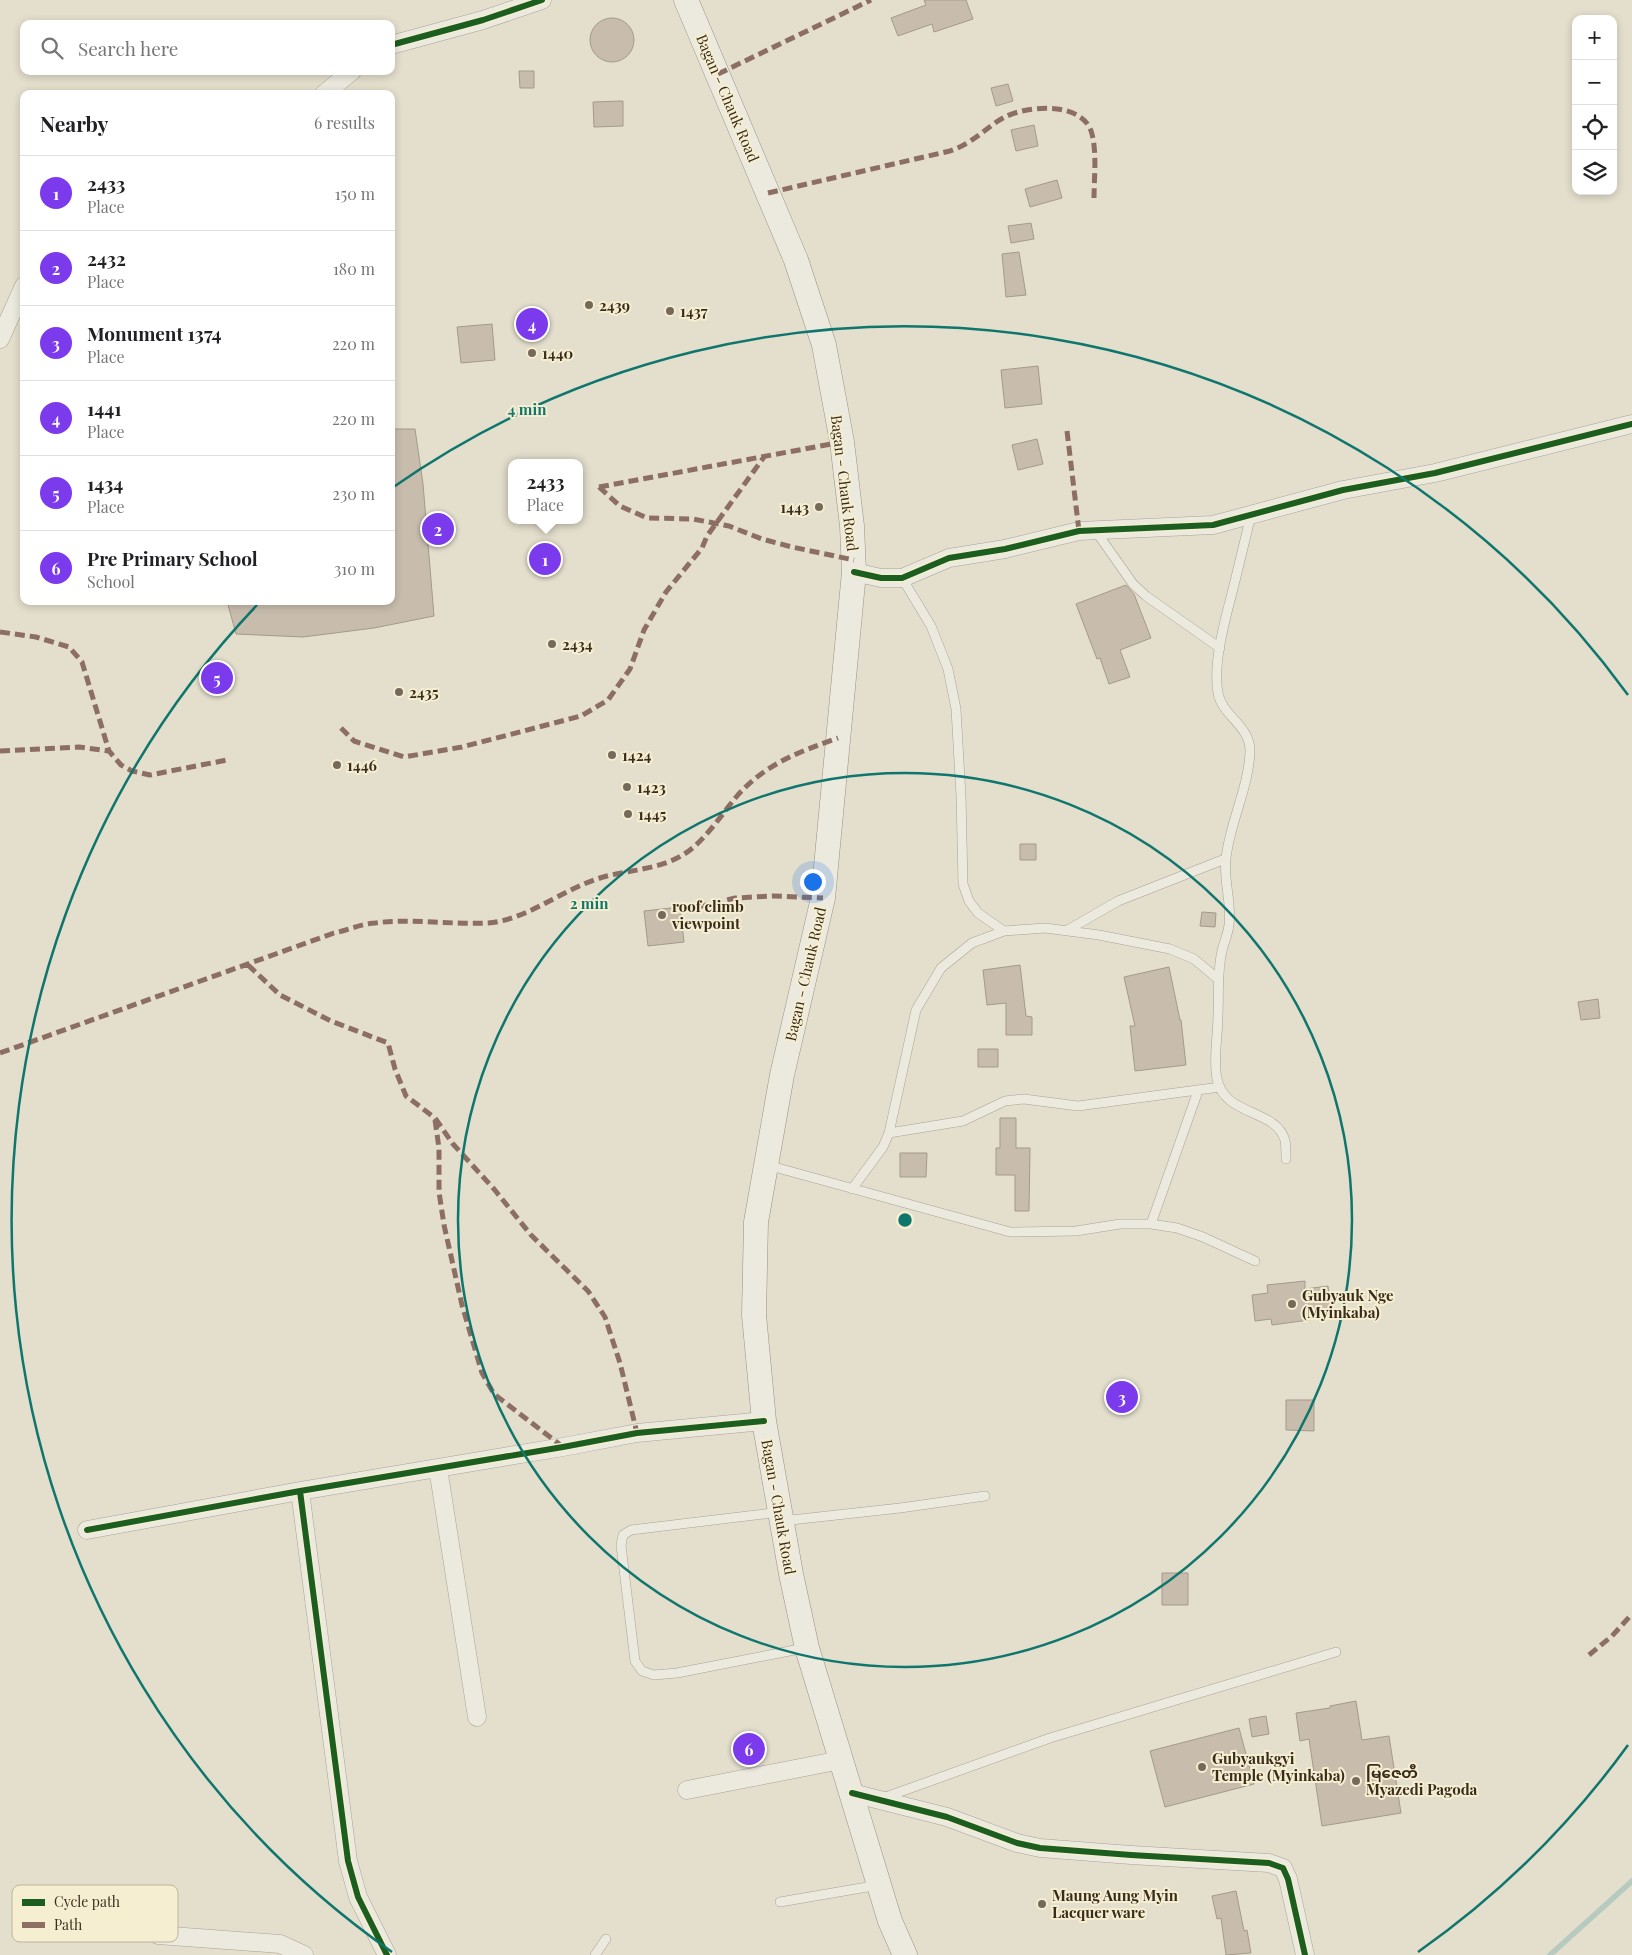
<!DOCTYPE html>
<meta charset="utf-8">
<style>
body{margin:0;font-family:"Playfair Display","Noto Sans Myanmar",serif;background:#f6f6f6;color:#202124}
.controls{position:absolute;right:15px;top:15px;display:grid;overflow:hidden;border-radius:10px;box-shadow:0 2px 8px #0003}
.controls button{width:45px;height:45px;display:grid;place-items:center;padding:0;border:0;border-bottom:1px solid #e0e0e0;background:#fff;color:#202124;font:25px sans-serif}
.you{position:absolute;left:812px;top:881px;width:18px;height:18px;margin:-12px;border:4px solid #fff;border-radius:50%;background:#1a73e8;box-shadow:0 0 0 8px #1a73e833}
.badge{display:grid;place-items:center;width:32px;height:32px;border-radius:50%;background:#7c3aed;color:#fff;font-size:16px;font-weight:700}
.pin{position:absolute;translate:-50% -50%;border:2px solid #fff;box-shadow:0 1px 5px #0006}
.popup{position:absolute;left:508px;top:459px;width:75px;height:65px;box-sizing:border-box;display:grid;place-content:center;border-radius:10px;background:#fff;filter:drop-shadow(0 1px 4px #0005);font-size:16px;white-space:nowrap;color:#757577}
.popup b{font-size:19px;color:#202124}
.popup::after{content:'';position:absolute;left:50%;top:100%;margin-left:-10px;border:10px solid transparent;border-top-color:#fff}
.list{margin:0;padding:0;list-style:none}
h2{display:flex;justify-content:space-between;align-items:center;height:65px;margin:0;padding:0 20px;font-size:21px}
h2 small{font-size:16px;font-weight:400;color:#757577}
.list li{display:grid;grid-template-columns:32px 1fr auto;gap:15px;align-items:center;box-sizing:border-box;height:75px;padding:0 20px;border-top:1px solid #e0e0e0}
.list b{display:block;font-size:19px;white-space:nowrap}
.list p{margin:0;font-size:16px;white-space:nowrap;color:#757577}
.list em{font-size:16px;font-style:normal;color:#757577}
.icon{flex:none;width:28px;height:28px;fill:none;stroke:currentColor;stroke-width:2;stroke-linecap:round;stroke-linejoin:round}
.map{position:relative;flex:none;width:1632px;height:1955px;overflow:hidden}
.search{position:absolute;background:#fff;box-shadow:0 2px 8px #0003;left:20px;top:20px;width:375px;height:55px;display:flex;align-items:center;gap:12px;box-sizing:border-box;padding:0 18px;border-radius:10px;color:#757577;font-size:19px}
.panel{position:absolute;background:#fff;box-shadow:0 2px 8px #0003;left:20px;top:90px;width:375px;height:515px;border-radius:10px}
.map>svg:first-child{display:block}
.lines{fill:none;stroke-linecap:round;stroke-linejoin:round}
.stream{stroke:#b7cabf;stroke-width:5.5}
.building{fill:#c8bdad;stroke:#a49a8b}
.service-casing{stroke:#a9a395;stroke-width:10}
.minor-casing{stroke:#a9a395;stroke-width:19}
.secondary-casing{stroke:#999285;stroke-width:25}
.service{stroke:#ece9de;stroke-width:9}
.minor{stroke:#ece9de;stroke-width:18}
.secondary{stroke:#ece9de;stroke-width:24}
.quiet{stroke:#8d6e63;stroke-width:5;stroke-dasharray:10 5;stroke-linecap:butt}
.cycleway-casing{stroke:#f6eed1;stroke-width:9}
.cycleway{stroke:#1b5e20;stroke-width:6}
.ring{fill:none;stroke:#0f766e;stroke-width:2.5}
.poi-dot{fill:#756a5a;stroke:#f6eed1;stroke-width:2}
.labels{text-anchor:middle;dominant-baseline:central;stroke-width:4;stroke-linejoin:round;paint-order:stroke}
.street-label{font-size:15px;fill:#392c1d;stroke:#f6eed1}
.poi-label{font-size:15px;font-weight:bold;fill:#392c1d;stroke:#f6eed1;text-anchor:start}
.key{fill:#f6eed1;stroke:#bdb49b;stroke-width:1}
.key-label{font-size:14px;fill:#392c1d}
.centre{fill:#0f766e;stroke:#f6eed1;stroke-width:2.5}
.ring-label{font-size:15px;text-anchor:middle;font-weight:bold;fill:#0f766e;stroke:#f6eed1;stroke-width:4;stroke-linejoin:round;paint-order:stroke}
</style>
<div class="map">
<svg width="1632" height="1955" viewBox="0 0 1632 1955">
<rect width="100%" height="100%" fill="#e4decc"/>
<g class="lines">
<!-- stream -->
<path class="stream" d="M1550,1955l82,-74"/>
</g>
<!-- building -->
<path class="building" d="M924,0h42l7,19 -39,13 -2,-8 -34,12 -7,-18 35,-13z
M590 40a22 22 0 1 1 44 0a22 22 0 1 1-44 0Z
M519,71h15v17h-14z
M1008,84l5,17 -17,5 -5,-18z
M623,101v25l-29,1 -1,-25z
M1034,125l4,21 -22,5 -5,-21z
M1057,180l5,18 -32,9 -5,-18z
M1031,223l3,16 -23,4 -3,-17z
M1019,252l7,43 -20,2 -4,-43z
M492,324l3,36 -34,3 -4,-36z
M1038,366l4,38 -37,4 -4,-38z
M391,429h24l8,55 11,132 -60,12 -71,9 -67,-3 -9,-33h164z
M1037,439l6,25 -25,6 -6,-25z
M1126,585l8,9 17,44 -31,12 10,27 -21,7 -9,-26 -3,1 -21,-55z
M1020,844h16v16h-16z
M680,907l4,35 -36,4 -4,-35z
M1202,912l14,1 -1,14 -15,-1z
M1020,965l6,51 6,1v18h-26v-32l-19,2 -4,-35z
M1169,967l11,53h1l5,45 -51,6 -5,-45h5l-11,-49z
M1598,999l2,19 -19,2 -3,-18z
M978,1049h20v18h-20z
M1000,1118h16v30h14l-1,63h-14v-36h-19v-27h4z
M900,1153h27l-1,24h-26z
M1305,1281v8l23,-3 3,26 -22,3v5l-37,5 -1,-6 -16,2 -3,-26 16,-2 -1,-8z
M1111,1387h21v20l-21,1z
M1286,1400h28v31l-28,-1z
M1162,1573h26v32h-26z
M1356,1701l6,39 27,-4 12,77 -79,13 -13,-87 -9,2 -4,-28 34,-5v-2z
M1266,1716l3,18 -17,3 -3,-18z
M1239,1728l15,56 -89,23 -15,-56z
M1236,1891l8,40 3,-1 4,23 -25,2 -5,-37 -4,1 -5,-23z"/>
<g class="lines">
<!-- service casing -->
<g class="service-casing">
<path id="service" d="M1251,515c-5,21 -10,42 -15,62 -8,34 -24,82 -18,116 4,23 32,32 32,58 -1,36 -20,71 -24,107 -3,22 6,44 3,67 -1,9 -5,17 -7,26 -5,21 -3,43 -4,64 0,21 -5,44 -1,64 8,38 58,29 68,61 1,6 1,13 1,19
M1095,530l38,54 13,12 74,52
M902,578l29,48 17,43 8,40 5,87 2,88 6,17 9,12 26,18
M1066,931l52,-30 107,-42
M889,1133l27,-123 25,-42 31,-25 32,-12 41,-3 54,7 71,14 24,10 24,20
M767,1165l243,67 66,-1 44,-7h31l26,4 26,9 52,24
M852,1189l31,-42 6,-14 74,-12 42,-20 19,-2 54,7 142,-19
M1151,1224l47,-133
M780,1512l-149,18 -8,5 -2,10 14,116 7,10 12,4 23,-2 128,-25
M782,1521l118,-13 85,-12
M883,1798l167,-60 286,-86
M780,1902l99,-17
M595,1955l11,-16"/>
</g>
<!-- minor casing -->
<g class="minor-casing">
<path id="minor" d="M391,45l92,-25 59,-20
M324,94l28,-23
M0,339l24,-53
M854,572l27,6h21l47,-20 56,-9 74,-18 134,-6 130,-35 92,-17 197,-49
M438,1468l39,249
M300,1491l48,370 10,36 29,58
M87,1530l213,-39 263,-44 74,-14 127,-12
M687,1790l154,-30
M852,1793l95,24 70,26 23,5 91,7 138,8 14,5 5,11 17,76
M158,1935l122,9 24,11"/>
</g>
<!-- secondary casing -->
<g class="secondary-casing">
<path id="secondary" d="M686,0l110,260 28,85 18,97 10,84 2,46 -31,326 -41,177 -26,147 -2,93 10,106 27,153 16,74 83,273 15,34"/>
</g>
<!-- service -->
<use href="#service" class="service"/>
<!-- minor -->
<use href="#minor" class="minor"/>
<!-- secondary -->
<use href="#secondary" class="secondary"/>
<!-- quiet -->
<path class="quiet" d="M718,74l153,-74
M768,193l182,-42c6,-2 12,-5 17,-8 14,-8 24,-19 38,-26 23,-12 79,-16 87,17 5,20 2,44 2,65
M1067,431l12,100
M599,487l21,19 27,12 46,1 36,7 33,13 30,8 62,13
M599,487l243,-45
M0,632l36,5 33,10 13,15 27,89 12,14 11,6 18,4 77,-15
M341,728l13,13 50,16 58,-10 119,-31 27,-16 22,-31 14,-39 22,-38 36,-44 5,-12 57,-79
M0,751l79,-4 30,4
M698,907l37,-9 38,-2 50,2
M248,965l32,30 51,26 57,22 7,26 11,27 29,22 18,26 41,45 37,46 57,56 17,26 15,46 17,70
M0,1053l334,-120c14,-3 27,-9 41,-10 37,-5 76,2 113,0 39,-3 75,-34 112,-45 26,-8 57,-8 81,-22 22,-12 40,-41 56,-60 28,-32 62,-44 101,-58
M435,1120l4,28v44l5,33 18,80 20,68 12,21 69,53
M1589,1655l23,-19 20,-22"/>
<!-- cycleway casing -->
<g class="cycleway-casing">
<path id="cycleway" d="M391,45l92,-25 59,-20
M854,572l27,6h21l47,-20 56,-9 74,-18 134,-6 130,-35 92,-17 197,-49
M300,1491l48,370 10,36 29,58
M87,1530l213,-39 263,-44 74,-14 127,-12
M852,1793l95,24 70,26 23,5 91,7 138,8 14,5 5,11 17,76"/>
</g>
<!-- cycleway -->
<use href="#cycleway" class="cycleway"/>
</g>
<!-- distance rings -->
<g class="ring">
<circle cx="905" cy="1220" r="447"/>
<path d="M1628 1745A894 894 0 0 1 1418 1952M392 1952A894 894 0 0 1 257 605M392 488A894 894 0 0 1 1628 695"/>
</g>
<!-- markers -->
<g class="poi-dot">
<circle cx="589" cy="305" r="5"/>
<circle cx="670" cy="311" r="5"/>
<circle cx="532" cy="353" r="5"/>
<circle cx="819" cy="507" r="5"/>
<circle cx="552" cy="644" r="5"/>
<circle cx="399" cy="692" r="5"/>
<circle cx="612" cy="755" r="5"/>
<circle cx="337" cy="765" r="5"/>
<circle cx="627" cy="787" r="5"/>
<circle cx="628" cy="814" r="5"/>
<circle cx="662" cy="915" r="5"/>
<circle cx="1292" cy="1304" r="5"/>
<circle cx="1202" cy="1767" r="5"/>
<circle cx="1356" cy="1781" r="5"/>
<circle cx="1042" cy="1904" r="5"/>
</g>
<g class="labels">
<!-- street labels -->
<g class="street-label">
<text transform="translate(728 98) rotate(67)">Bagan - Chauk Road</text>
<text transform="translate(845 483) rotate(83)">Bagan - Chauk Road</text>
<text transform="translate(805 974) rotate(-77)">Bagan - Chauk Road</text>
<text transform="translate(779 1507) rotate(80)">Bagan - Chauk Road</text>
</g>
<!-- poi labels -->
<g class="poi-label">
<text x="599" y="305">2439</text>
<text x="680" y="311">1437</text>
<text x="542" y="353">1440</text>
<text x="809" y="507" text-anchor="end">1443</text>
<text x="562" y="644">2434</text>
<text x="409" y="692">2435</text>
<text x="622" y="755">1424</text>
<text x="347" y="765">1446</text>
<text x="637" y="787">1423</text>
<text x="638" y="814">1445</text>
<text x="672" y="906">roof climb<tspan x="672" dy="17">viewpoint</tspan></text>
<text x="1302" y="1295">Gubyauk Nge<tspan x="1302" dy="17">(Myinkaba)</tspan></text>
<text x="1212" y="1758">Gubyaukgyi<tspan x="1212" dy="17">Temple (Myinkaba)</tspan></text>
<text x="1366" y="1772">မြဇေတီ<tspan x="1366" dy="17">Myazedi Pagoda</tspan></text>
<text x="1052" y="1895">Maung Aung Myin<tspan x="1052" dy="17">Lacquer ware</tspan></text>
</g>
</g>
<!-- legend -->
<rect x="12" y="1885" width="166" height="57" rx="8" class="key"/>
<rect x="22" y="1899" width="23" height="7" fill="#1b5e20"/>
<rect x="22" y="1922" width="23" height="6" fill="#8d6e63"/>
<g class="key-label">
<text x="54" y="1907">Cycle path</text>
<text x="54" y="1930">Path</text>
</g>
<circle cx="905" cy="1220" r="8" class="centre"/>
<g class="ring-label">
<text x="527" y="415">4 min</text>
<text x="589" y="909">2 min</text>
</g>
</svg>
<div class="controls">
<button>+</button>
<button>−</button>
<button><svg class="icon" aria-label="locate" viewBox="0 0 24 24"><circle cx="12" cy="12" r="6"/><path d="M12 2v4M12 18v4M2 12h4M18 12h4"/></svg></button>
<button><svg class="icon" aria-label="layers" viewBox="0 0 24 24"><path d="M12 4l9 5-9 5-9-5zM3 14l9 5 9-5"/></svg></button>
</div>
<div class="you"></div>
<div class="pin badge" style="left:545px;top:559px">1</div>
<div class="popup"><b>2433</b>Place</div>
<div class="pin badge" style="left:438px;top:529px">2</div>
<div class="pin badge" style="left:1122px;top:1397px">3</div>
<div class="pin badge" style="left:532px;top:324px">4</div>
<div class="pin badge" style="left:217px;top:678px">5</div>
<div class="pin badge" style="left:749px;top:1749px">6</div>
<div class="search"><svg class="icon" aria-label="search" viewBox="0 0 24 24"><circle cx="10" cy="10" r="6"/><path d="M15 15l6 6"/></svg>Search here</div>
<section class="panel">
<h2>Nearby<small>6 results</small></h2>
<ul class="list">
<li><span class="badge">1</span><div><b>2433</b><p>Place</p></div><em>150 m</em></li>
<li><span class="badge">2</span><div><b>2432</b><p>Place</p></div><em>180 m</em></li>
<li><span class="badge">3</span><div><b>Monument 1374</b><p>Place</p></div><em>220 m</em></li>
<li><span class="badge">4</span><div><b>1441</b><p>Place</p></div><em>220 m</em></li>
<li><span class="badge">5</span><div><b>1434</b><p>Place</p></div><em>230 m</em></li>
<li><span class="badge">6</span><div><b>Pre Primary School</b><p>School</p></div><em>310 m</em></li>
</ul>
</section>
</div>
